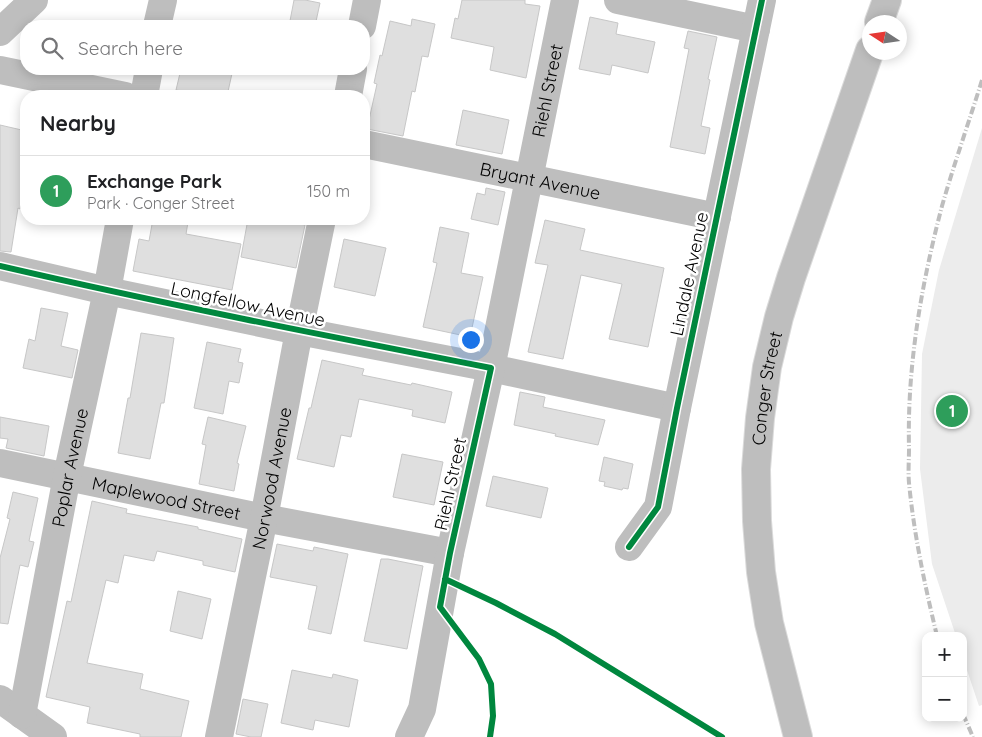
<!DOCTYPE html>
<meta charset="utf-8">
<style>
body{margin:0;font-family:Quicksand,sans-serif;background:#f2f2f2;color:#202124}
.controls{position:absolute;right:15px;bottom:15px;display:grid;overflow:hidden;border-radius:10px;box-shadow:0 2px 12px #0003}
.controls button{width:45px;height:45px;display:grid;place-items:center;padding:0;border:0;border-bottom:1px solid #e0e0e0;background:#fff;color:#202124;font:25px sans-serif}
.compass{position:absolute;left:862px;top:15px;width:45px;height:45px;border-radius:50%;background:#fff;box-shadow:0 2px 12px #0003;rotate:282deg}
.you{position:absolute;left:470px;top:339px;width:18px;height:18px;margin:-12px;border:4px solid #fff;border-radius:50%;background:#1a73e8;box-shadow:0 0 0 8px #1a73e833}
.badge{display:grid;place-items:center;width:32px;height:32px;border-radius:50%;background:#1a73e8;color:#fff;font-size:16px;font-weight:700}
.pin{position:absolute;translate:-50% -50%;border:2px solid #fff;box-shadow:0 1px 5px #0006}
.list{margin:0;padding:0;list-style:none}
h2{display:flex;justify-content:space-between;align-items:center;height:65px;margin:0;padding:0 20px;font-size:21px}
h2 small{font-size:16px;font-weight:400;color:#757577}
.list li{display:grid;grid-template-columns:32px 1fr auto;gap:15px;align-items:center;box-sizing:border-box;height:70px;padding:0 20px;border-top:1px solid #e0e0e0}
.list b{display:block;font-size:19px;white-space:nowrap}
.list p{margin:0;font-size:16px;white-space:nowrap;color:#757577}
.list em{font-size:16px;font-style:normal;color:#757577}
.icon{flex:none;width:28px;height:28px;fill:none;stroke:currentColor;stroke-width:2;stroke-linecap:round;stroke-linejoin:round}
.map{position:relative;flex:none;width:982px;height:737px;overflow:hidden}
.search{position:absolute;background:#fff;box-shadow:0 2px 12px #0003;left:20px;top:20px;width:350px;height:55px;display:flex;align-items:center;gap:12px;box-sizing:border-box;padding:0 18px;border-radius:20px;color:#757577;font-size:19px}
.panel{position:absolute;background:#fff;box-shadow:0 2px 12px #0003;left:20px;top:90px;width:350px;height:135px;border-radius:20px}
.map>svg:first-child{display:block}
.green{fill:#ececec}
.building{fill:#dfdfdf;stroke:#c7c7c7}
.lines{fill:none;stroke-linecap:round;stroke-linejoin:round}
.major-casing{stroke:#dbdbdb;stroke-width:30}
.minor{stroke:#bebebe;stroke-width:28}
.major{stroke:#bebebe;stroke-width:28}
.rail{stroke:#bebebe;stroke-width:4;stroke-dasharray:8 2.5 1 2.5;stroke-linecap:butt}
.cycleway-casing{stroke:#fff;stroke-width:9}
.cycleway{stroke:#00873e;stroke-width:6}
.labels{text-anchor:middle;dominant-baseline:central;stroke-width:5;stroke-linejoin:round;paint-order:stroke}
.street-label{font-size:18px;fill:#000;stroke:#fff}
</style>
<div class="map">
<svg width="982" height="737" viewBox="0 0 982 737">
<rect width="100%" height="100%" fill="#fff"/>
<!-- green -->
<path class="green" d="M982,128v577l-3,1 -16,-48v-22h-7l-24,-72 -12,-95 2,-115 17,-84z"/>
<!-- building -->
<path class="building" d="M294,0h11l15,3 -5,23h-26z
M462,0h63v4l15,2 -14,72 -36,-8 4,-23 -43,-9 4,-20 3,1z
M590,17l28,6 -2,11 39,8 -7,31 -36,-8 -2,10 -31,-6z
M412,19l23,5 -7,33 -6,-1 -7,36 -3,-1 -9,45 -36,-7 10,-45 -3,-1 6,-28 2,1 8,-35 21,5z
M688,31l29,6 -9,42 2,1 -9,46 9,2 -5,26 -35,-7 19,-98 -5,-1z
M181,69h52l-6,27h-17l-34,-6z
M463,110l46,10 -7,34 -46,-9z
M0,125l26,6v50l-6,28 -2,-1 -7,44 -11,-1z
M486,188l19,4 -7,33 -27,-6 6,-26 8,2z
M153,219h17l18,3 -2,12 55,10 -9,46 -99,-19 6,-32 10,2z
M248,219h26l31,6 -9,43 -55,-11z
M545,220l40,9 -5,21 84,18 -16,79 -39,-8 13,-55 -41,-9 -18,84 -35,-7 20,-87 -13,-2z
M440,227l29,6 -8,40 22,4 -13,60 -47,-10 14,-64 -4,-1z
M344,239l42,9 -11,48 -41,-9z
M41,308l27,5 -7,33 17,4 -6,28 -49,-10 6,-29 6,2z
M141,333l33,5 -10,65h-3l-11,56 -32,-6 10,-55h2z
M207,342l34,7 -3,13 5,1 -4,20 -10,-2 -6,33 -29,-6z
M322,360l42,9 -2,6 49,10 1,-2 40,9 -7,31 -33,-7 1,-6 -54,-11 -8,38 -10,-2 -7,32 -37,-8 12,-51h2l2,-9z
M520,392l25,5 -2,10 62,13 -7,25 -43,-9 1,-2 -42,-9z
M0,417l49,9 -5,30 -38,-8 2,-9 -8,-1z
M208,417l38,9 -9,37 2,1 -5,27 -35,-7 7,-39 -4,-1z
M402,454l41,8 -9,43 -41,-8z
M604,457l29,7 -5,25 -5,-1 -1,2 -18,-4 1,-4 -6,-1z
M493,476l55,12 -7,30 -55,-12z
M13,492l25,6 -9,43 5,1 -6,25 -8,-2 -12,59 -8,-1v-65l10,-39 -3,-1z
M92,501l35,8 -1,4 72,14v2l44,10 -7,33 -32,-7v-4l-46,-10 -3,10 -30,-6 -6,28 -12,-3 -19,83 56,11 -3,15 49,12 -8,36h-41v-3l-53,-11 3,-16 -44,-10 21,-96 4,1z
M277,544l36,7 1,-4 34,7 -17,80 -23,-5 9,-43 -47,-9z
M381,559h7l35,7 -16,83 -43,-8z
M178,591l33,8 -9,40 -32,-8z
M292,670l40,8 1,-4 25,6 -9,47 -34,-7 -2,10 -32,-7z
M243,699l25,5 -7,33h-10l-15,-3z"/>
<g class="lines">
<!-- major casing -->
<g class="major-casing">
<g id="major">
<path d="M879,22l8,-22"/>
<path id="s6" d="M798,737l-29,-114 -8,-51 -4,-51 -1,-52 4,-51 7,-51 12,-50 12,-39 79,-228"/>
</g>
</g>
<!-- minor -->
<g class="minor">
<path d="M618,0l138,29"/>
<path d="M157,26l6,-26"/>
<path d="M362,26l5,-26"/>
<path d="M0,32l34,-32"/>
<path d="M0,70l125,26"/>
<path d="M144,96l5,-27"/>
<path d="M348,96l5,-27"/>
<path id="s1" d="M364,144l353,73"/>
<path d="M0,266l107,25 192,40 192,37 186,40"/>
<path id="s2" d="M0,463l264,55 186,35"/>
<path d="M629,547l29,-40 19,-99 85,-408"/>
<path d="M0,699l53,38"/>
<path id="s3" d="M22,715l45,-239 40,-185 13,-72"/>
<path id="s4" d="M219,737l45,-219 35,-187 23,-112"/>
<path id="s5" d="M409,737l13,-28 28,-156 41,-185 74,-368"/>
</g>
<!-- major -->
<use href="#major" class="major"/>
<!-- rail -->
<path class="rail" d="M937,636c-12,-50 -23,-101 -28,-153 -1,-11 0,-23 0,-34 -2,-83 12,-163 33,-243 12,-42 27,-84 40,-126
M963,714l10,23"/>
<!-- cycleway casing -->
<g class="cycleway-casing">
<path id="cycleway" d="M0,266c163,38 327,70 491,102l-41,185 -10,54 39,52 12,25 2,32 -3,21
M629,547l29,-40 19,-99 85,-408
M445,579l51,24 59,31 167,103"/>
</g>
<!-- cycleway -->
<use href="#cycleway" class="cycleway"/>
</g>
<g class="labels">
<!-- street labels -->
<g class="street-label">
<text stroke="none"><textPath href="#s5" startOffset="662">Riehl Street</textPath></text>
<text stroke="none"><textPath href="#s1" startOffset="180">Bryant Avenue</textPath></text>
<text transform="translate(689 274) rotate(-78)">Lindale Avenue</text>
<text transform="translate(248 304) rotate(12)">Longfellow Avenue</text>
<text stroke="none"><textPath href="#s6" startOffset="354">Conger Street</textPath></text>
<text stroke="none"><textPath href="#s3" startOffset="252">Poplar Avenue</textPath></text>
<text stroke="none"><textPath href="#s4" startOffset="264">Norwood Avenue</textPath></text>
<text transform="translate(450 484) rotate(-78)">Riehl Street</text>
<text stroke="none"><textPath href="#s2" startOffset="170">Maplewood Street</textPath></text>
</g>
</g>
</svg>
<div class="controls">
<button>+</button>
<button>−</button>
</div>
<svg class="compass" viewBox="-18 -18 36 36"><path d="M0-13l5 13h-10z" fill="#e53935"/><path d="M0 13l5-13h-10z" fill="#757577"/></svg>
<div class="you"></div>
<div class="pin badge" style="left:952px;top:411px;background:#2e9e5b">1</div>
<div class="search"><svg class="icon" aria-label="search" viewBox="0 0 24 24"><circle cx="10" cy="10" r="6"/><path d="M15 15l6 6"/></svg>Search here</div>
<section class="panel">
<h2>Nearby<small></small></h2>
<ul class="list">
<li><span class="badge" style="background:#2e9e5b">1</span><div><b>Exchange Park</b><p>Park · Conger Street</p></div><em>150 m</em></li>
</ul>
</section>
</div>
